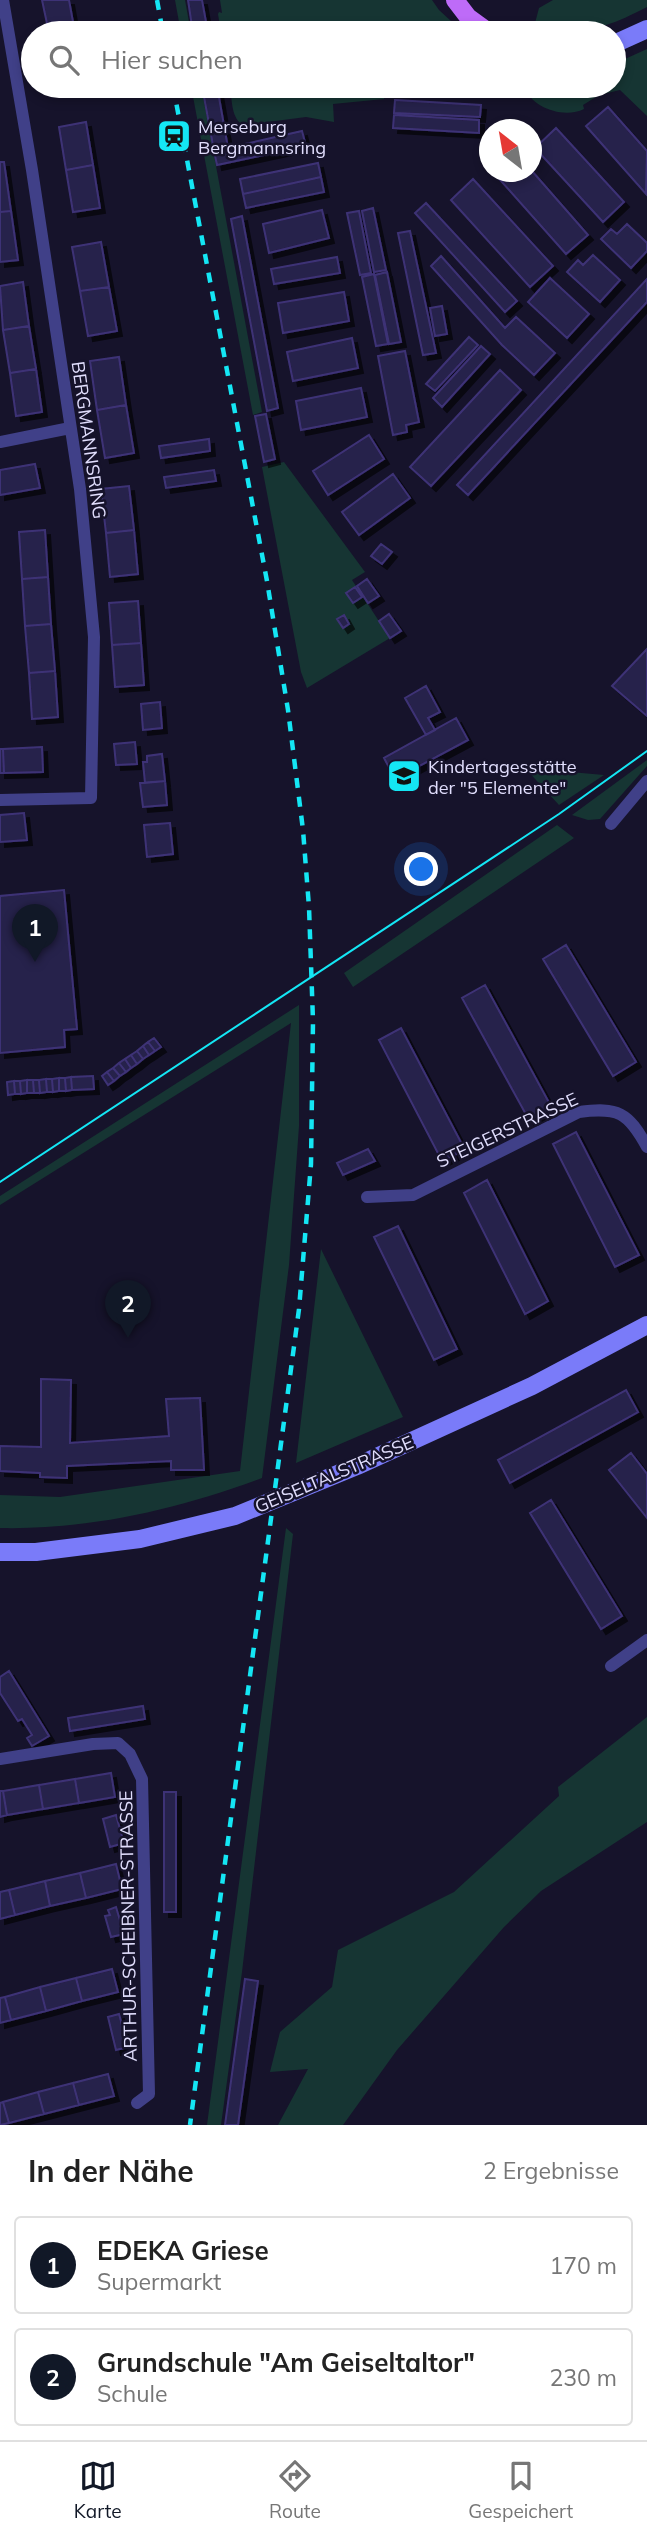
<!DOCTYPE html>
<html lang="de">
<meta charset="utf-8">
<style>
body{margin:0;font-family:Mulish,sans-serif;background:#f6f6f6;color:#222}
.compass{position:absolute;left:479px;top:119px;width:63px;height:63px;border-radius:50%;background:#fff;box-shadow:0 4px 10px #0003;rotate:329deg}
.you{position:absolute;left:422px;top:870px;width:24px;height:24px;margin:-18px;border:5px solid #fff;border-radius:50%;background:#1a73e8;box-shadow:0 0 0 10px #1a73e833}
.badge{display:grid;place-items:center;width:46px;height:46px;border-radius:50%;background:#111827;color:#fff;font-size:23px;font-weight:700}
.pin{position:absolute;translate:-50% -58px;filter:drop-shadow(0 2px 4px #0008)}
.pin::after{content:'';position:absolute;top:37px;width:24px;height:21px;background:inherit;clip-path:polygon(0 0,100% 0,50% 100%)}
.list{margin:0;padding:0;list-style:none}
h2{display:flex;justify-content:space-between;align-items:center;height:91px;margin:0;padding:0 28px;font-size:30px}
h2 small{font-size:23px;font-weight:400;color:#767676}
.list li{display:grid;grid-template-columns:46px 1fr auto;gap:21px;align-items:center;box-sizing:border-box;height:98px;margin:0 14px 14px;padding:0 14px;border:2px solid #e0e0e0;border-radius:7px}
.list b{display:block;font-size:26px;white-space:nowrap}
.list p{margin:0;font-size:23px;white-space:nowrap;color:#767676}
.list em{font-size:23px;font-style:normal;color:#767676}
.icon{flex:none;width:38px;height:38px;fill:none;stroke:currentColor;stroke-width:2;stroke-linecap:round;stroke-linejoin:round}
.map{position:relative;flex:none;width:647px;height:2125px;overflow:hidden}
.search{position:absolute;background:#fff;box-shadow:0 4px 10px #0003;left:21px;right:21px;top:21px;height:77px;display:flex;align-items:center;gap:18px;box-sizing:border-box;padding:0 24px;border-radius:38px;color:#767676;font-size:26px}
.sheet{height:315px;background:#fff}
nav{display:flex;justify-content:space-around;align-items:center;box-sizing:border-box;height:98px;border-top:2px solid #e0e0e0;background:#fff;font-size:19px;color:#767676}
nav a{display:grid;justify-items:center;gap:4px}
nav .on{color:#111827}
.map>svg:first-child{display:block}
.green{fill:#163533}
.building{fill:#27204b;stroke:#3e3376;stroke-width:2;filter:url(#shadow)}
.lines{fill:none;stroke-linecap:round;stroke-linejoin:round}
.street{stroke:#404088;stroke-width:12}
.secondary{stroke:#7a7bf9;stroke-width:18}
.primary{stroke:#be6bf8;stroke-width:18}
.tram{stroke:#14e6f4;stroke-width:2}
.rail{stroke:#14e6f4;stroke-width:4.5;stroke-dasharray:10 9;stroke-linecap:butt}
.labels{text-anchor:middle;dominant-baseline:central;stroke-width:5;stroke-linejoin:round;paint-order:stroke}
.poi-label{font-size:18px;fill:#e1defd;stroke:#16132b;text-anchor:start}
.street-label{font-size:18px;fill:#e1defd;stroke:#16132b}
</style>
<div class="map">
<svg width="647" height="2125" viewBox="0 0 647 2125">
<defs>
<filter id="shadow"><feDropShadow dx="5" dy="5" stdDeviation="0" flood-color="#0009"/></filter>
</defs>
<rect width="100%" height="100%" fill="#16132b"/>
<!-- green -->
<path class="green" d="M175,0h10l6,33h-10z
M220,0h212l7,10 25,23h-243l-3,-19 1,-2 3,1z
M553,0h94v7c-46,24 -62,26 -113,20l5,-19z
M647,49v67l-27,-26 -21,5 -16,10 1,4c-20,10 -53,-1 -60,-23h90v-22z
M191,86h10l61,326 -9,3z
M230,86h249l-12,6 -83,-5v12l-51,5 1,18 -28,-5 -62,8c-13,-5 -12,-26 -14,-39z
M284,462l81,110 -13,8 38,58 -83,50 -6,-16 -39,-205z
M647,760v6l-47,53 -12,1 -16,-5z
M525,768l79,7 -45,30z
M557,825l17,13 -221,149 -9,-14z
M299,1005v121l-10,139 -27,213c-83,31 -173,52 -262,50v-33l60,2 180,-26 51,-448 -291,182v-9z
M321,1249l82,168 -107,46z
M286,1528l7,6 -51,438 -21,153h-14z
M647,1717v105l-106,69 -37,36 -107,123 -54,75h-65l30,-56 -38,3 10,-40 52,-45 6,-37 116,-58 105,-96 -1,-9z"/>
<!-- building -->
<path class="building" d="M42,0h27l6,33h-26z
M188,0h14l6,33h-15z
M202,86h15l11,62 -14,3z
M395,100l86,5 -1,12 -86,-4z
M608,107l39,44 -1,43 -60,-68z
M394,115l85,5v13l-86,-5z
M86,122l7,43 -27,5 -7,-43z
M556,128l68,74 -21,20 -68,-74z
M302,131l4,15 -89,19 -3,-14z
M0,162h4l7,49 -11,1z
M318,163l3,14 -78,17 -3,-15z
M93,165l7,43 -27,4 -7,-42z
M532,171l56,64 -22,19 -73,-82z
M321,177l3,15 -78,16 -3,-14z
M473,179l80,87 -23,21 -79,-87z
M426,203l91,98 -12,11 -90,-99z
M373,208l13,62 -12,2 -12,-61z
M322,210l7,28 -60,15 -6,-29z
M11,211l7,49 -18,2v-50z
M359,211l12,62 -11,2 -13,-62z
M242,216l36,192 -11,3 -36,-192z
M627,224l20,19v8l-16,17 -30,-29 10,-10 6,5z
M410,231l26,122 -13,2 -25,-122z
M101,242l8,45 -29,4 -8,-44z
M593,255l27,25 -20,22 -33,-30 11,-12 5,5z
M441,256l64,72 11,-11 39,36 -21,22 -32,-30 -71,-79z
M337,257l3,16 -66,11 -3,-15z
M387,272l14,70 -12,2 -14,-69z
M374,274l14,70 -12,2 -14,-69z
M550,278l39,36 -22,24 -39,-36z
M647,279v23l-179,193 -11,-10z
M23,282l6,44 -26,4 -3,-44z
M109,287l8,44 -29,5 -8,-45z
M344,292l5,29 -66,12 -5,-30z
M442,306l5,28 -12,2 -5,-28z
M29,326l7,43 -26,4 -7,-43z
M469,337l9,8 -43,46 -9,-7z
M352,338l6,30 -65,13 -6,-29z
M481,346l9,8 -48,53 -9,-9z
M405,351l14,71 -13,3 1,7 -14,3 -15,-79z
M119,357l7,48 -29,5 -7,-49z
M36,369l6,43 -26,4 -6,-43z
M500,370l21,20 -90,96 -21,-19z
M361,388l6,29 -66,13 -5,-29z
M126,405l8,48 -29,5 -8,-48z
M266,414l9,45 -11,3 -9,-46z
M369,435l15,24 -56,36 -15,-24z
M209,439l1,12 -49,7 -2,-12z
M35,464l5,24 -40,7v-25z
M214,470l2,11 -50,7 -2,-11z
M393,474l17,24 -51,37 -17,-23z
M129,486l5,44 -28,3 -5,-44z
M45,530l3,47 -26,2 -3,-47z
M134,530l4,44 -28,3 -4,-44z
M381,544l11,8 -10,12 -11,-8z
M48,577l3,47 -26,2 -3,-47z
M367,579l12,17 -11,7 -11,-17z
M355,587l7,10 -9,6 -7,-10z
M138,601l3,42 -29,2 -3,-42z
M389,614l12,17 -11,7 -11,-17z
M344,615l5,9 -6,4 -6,-9z
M51,624l4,47 -26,2 -4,-47z
M141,643l3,42 -29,2 -3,-42z
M647,649v67l-35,-30z
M55,671l3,46 -26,2 -3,-46z
M426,686l14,26 -12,6 7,12 -9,5 -21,-37z
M160,702l2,26 -19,2 -2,-26z
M456,718l12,22 -73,39 -11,-21z
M135,742l2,22 -21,1 -2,-21z
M42,747l1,25 -39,1 -1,-24z
M0,749h3l1,24h-4z
M162,754l3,27 -20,2 -2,-21h4v-6z
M165,781l2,24 -24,2 -3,-24z
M24,813l3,27 -27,2v-27z
M170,823l3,31 -26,3 -3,-32z
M64,890l13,139 -13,1 1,17 -65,6v-157z
M566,945l70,117 -23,14 -70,-117z
M485,985l67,123 -23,12 -67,-122z
M401,1028l64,122 -23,11 -63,-121z
M154,1038l7,9 -6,4 -7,-9z
M148,1042l7,9 -6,4 -6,-9z
M143,1046l6,9 -6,4 -6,-8z
M137,1051l6,8 -6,5 -6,-9z
M131,1055l6,9 -6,4 -6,-9z
M125,1059l6,9 -5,4 -7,-9z
M119,1063l7,9 -6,4 -7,-8z
M113,1068l7,8 -6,5 -7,-9z
M107,1072l7,9 -6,4 -6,-9z
M93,1076l1,13 -22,1 -1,-13z
M71,1077l1,13 -6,1 -1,-13z
M59,1078v13l-6,1 -1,-13z
M59,1078h6l1,13h-7z
M46,1079l1,13 -7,1 -1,-13z
M46,1079h6l1,13h-6z
M27,1080v13l-6,1 -1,-13z
M27,1080h6l1,13h-7z
M33,1080h6l1,13h-6z
M14,1081l1,13 -7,1 -1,-13z
M14,1081h6l1,13h-6z
M576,1132l63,123 -24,12 -62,-123z
M368,1149l7,12 -32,14 -6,-12z
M487,1180l61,121 -23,13 -61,-121z
M398,1226l59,123 -23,11 -60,-123z
M41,1379l30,1 -1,63 99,-7 -3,-37 34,-1 4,72h-33v-9l-104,5v12l-27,-1v-4l-40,-2v-25l41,1z
M626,1390l12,22 -128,71 -12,-23z
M631,1453l16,21v44l-38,-48z
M551,1500l71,116 -21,13 -71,-116z
M9,1671l40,65 -17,10 -5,-8 5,-3 -10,-16 -4,2 -18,-28v-16z
M143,1706l2,13 -75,12 -2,-13z
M111,1773l4,24 -36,6 -4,-24z
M75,1779l4,24 -36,6 -4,-24z
M39,1785l4,24 -36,6 -4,-24z
M0,1791h3l4,24 -7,2z
M164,1792h12v120h-12z
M116,1815l8,28 -14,4 -7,-28z
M116,1864l6,25 -36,9 -6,-25z
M80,1873l6,25 -36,8 -5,-25z
M45,1881l5,25 -35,9 -6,-25z
M9,1890l6,25 -15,4v-27z
M116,1907l8,27 -13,3 -6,-21 5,-1 -2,-5z
M112,1969l6,23 -36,9 -6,-23z
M76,1978l6,23 -36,10 -6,-24z
M245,1979l13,2 -20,144h-13z
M40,1987l6,24 -35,9 -6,-23z
M5,1997l6,23 -11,3v-25z
M119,2014l9,33 -12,3 -8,-33z
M108,2074l6,22 -35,9 -6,-22z
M73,2083l6,22 -35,9 -6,-22z
M38,2092l6,22 -35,9 -6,-21z
M3,2102l6,21 -9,2v-22z"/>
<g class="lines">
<!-- street -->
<path class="street" d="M0,442l70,-14
M0,800l91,-2 3,-161 -14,-148 -48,-319 -29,-170
M611,824l36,-43
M367,1197l46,-2 166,-83c39,-5 49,0 68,35
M611,1666l36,-26
M0,1759l93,-15 25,-1 12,11 12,25 7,315 -12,9"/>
<!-- secondary -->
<path class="secondary" d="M614,44l33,-15
M0,1552h36l104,-13 95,-23 122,-50 175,-80 115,-61"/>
<!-- primary -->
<path class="primary" d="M455,0l13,17 22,16"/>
<!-- tram -->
<path class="tram" d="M0,1182l559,-368 88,-63"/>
<!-- rail -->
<path class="rail" d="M157,0l6,33
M173,86l94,495 21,129 15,120 6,77 4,114 -2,143 -12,145 -109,816"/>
</g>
<!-- icons -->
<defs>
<g id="station-square" transform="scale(1.75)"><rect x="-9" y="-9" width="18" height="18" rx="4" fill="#14e6f4" stroke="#16132b"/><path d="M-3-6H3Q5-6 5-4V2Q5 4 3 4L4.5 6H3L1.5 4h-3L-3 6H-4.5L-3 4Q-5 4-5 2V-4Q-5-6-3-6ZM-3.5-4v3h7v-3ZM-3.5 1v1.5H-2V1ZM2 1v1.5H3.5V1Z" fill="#111"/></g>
<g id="school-square" transform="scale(1.75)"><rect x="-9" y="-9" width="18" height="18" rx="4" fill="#14e6f4" stroke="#16132b"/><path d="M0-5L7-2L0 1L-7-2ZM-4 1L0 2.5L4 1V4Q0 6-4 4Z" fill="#111"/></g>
</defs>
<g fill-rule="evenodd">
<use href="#station-square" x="174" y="136"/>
<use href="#school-square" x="404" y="776"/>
</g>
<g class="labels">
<!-- poi labels -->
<g class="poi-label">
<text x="198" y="126">Merseburg<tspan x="198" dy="21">Bergmannsring</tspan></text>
<text x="428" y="766">Kindertagesstätte<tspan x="428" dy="21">der "5 Elemente"</tspan></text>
</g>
<!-- street labels -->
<g class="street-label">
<text transform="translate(89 440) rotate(82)">BERGMANNSRING</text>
<text transform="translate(507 1130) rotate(-25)">STEIGERSTRASSE</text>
<text transform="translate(334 1474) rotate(-23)">GEISELTALSTRASSE</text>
<text transform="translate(128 1926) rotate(-91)">ARTHUR-SCHEIBNER-STRASSE</text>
</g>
</g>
</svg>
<svg class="compass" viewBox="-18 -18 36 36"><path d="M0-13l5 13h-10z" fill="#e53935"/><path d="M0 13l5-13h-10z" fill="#767676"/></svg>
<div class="you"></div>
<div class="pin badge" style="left:35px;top:962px">1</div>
<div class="pin badge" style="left:128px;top:1338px">2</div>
<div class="search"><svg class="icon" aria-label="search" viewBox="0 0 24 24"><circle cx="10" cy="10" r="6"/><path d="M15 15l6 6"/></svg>Hier suchen</div>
</div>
<section class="sheet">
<h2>In der Nähe<small>2 Ergebnisse</small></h2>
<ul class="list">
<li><span class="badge">1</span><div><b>EDEKA Griese</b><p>Supermarkt</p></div><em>170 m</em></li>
<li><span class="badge">2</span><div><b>Grundschule &quot;Am Geiseltaltor&quot;</b><p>Schule</p></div><em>230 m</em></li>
</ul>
</section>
<nav>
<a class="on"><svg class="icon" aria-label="map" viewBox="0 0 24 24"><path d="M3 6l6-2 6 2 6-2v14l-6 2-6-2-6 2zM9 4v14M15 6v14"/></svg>Karte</a>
<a><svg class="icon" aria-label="directions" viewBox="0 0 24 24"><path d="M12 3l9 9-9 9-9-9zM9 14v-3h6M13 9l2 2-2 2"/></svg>Route</a>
<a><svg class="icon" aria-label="saved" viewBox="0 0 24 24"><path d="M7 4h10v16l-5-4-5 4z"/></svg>Gespeichert</a>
</nav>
